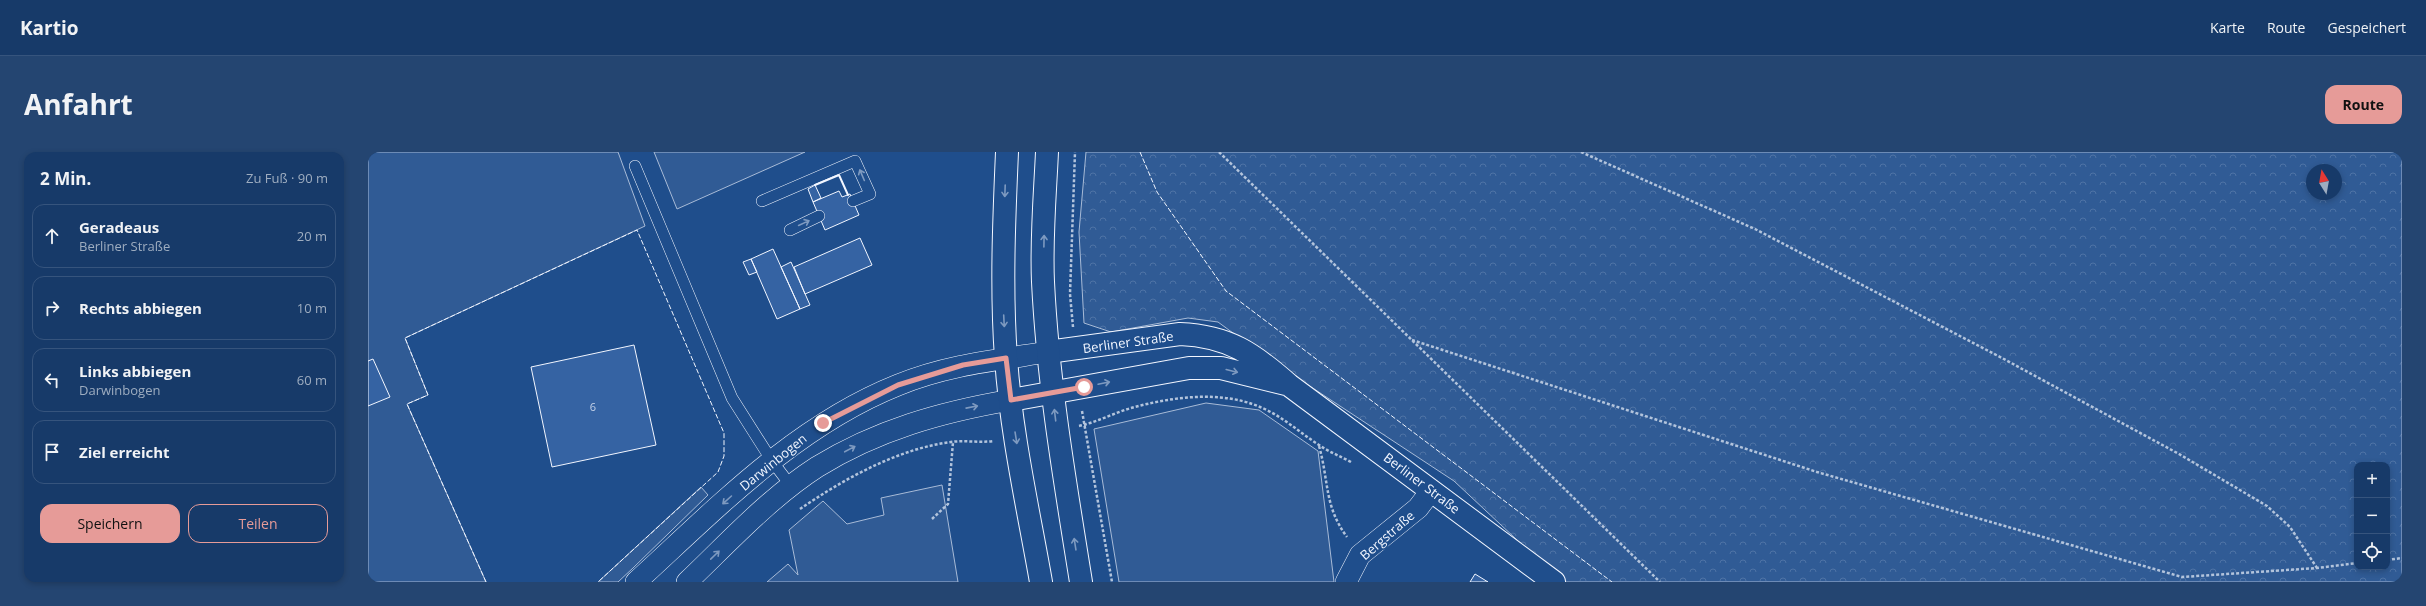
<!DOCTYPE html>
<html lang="de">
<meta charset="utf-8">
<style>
body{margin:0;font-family:"Open Sans",sans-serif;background:#244571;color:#f1f3f6}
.controls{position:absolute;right:12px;bottom:12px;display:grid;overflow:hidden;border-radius:8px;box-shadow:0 2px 6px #0003}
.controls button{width:36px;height:36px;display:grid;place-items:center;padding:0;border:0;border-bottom:1px solid #36547d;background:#173a69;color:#f1f3f6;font:20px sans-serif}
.compass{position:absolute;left:1938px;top:12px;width:36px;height:36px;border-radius:50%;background:#173a69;box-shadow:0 2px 6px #0003;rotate:349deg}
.stop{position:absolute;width:12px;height:12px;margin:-9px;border:3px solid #e69b98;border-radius:50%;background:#fff}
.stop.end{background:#e69b98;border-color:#fff;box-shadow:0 1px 4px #0008}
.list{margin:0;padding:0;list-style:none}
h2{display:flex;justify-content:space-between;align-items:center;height:52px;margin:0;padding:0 16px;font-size:17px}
h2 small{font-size:13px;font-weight:400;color:#9eadc0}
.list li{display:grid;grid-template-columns:26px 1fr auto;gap:12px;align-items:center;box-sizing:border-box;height:64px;margin:0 8px 8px;padding:0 8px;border:1px solid #36547d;border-radius:12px}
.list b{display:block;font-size:15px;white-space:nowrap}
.list p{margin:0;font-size:13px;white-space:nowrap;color:#9eadc0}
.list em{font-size:13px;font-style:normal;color:#9eadc0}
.actions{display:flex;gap:8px;padding:12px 16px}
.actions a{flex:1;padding:9px 0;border:1px solid #e69b98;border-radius:12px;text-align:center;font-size:14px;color:#e69b98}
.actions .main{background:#e69b98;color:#111}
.icon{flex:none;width:22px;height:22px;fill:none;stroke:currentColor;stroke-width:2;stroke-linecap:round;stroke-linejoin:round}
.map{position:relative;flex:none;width:2034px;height:430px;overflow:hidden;border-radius:12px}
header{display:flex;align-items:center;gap:24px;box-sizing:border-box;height:56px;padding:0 20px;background:#173a69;border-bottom:1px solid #36547d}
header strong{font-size:19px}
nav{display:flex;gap:22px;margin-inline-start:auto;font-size:14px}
.intro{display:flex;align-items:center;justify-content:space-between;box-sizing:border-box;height:96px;padding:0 24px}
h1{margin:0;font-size:28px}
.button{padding:10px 18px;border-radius:12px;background:#e69b98;color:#111;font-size:14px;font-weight:700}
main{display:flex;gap:24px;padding:0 24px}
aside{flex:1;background:#173a69;border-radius:12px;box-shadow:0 2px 6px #0003}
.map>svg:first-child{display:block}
.built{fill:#305b95;stroke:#a8bbd7}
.forest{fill:url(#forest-crowns);stroke:#a8bbd7;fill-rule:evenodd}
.building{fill:#3563a3;stroke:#f2f6ff}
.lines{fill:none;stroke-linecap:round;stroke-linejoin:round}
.lane-casing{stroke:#f2f6ff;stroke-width:12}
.street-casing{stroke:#f2f6ff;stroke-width:22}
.secondary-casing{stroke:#f2f6ff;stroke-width:24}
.primary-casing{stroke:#f2f6ff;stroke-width:24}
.path{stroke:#b3c4dc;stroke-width:2.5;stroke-dasharray:3 2;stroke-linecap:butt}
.lane{stroke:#1f4e8c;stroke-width:11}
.street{stroke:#1f4e8c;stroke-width:21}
.secondary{stroke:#1f4e8c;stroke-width:22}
.primary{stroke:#1f4e8c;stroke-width:22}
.fence{stroke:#f2f6ff;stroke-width:1;stroke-dasharray:5 2;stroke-linecap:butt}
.wall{stroke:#f2f6ff;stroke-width:2}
.oneway{stroke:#7e9ac0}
.route{stroke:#e69b98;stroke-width:5}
.labels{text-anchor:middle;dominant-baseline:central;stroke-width:3;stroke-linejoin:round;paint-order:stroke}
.number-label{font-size:11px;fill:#c3d1e8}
.street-label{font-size:13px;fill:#f2f6ff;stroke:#1f4e8c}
</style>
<header>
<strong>Kartio</strong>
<nav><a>Karte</a><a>Route</a><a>Gespeichert</a></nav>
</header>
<div class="intro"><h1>Anfahrt</h1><a class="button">Route</a></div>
<main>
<aside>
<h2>2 Min.<small>Zu Fuß · 90 m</small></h2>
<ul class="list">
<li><svg class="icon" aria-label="ahead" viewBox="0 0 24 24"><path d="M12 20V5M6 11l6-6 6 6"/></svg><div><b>Geradeaus</b><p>Berliner Straße</p></div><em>20 m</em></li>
<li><svg class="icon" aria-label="right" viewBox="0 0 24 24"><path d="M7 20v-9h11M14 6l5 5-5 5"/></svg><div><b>Rechts abbiegen</b></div><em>10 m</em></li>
<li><svg class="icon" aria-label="left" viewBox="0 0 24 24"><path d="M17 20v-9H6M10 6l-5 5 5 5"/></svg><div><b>Links abbiegen</b><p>Darwinbogen</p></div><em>60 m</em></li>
<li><svg class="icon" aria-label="arrive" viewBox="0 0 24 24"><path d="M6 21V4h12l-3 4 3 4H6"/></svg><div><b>Ziel erreicht</b></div></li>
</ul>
<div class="actions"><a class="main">Speichern</a><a>Teilen</a></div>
</aside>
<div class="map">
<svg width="2034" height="430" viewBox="0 0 2034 430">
<defs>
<pattern id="forest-crowns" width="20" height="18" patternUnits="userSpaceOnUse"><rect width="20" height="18" fill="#305b95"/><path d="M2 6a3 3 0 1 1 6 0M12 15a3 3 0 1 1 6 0" fill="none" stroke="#4e73a5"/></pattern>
</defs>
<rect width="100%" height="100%" fill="#1f4e8c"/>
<!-- built -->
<path class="built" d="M0,0h250l27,74 -240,112 23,57 -21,9 79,178h-118z
M286,0h151l-128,57z
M838,251l53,7 59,41 16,131h-215l-25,-153z
M574,333l16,97h-191l21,-18 10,11 -9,-45 34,-29 24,23 37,-9 -3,-17z
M333,335l7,8 -75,73 -15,14h-20z"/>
<!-- forest -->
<path class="forest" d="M718,0h1316v430h-840l-108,-101 -187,-123 -49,-36 -30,-4 -77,14 -27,-9 -5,-91zM1944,18h24v24h-24zM1989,313h30v102h-30z"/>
<!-- building -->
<path class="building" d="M447,33l6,13 -8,4 -5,-13z
M471,39l3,6 8,-3 9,21 -34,15 -12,-28z
M492,86l12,27 -67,29 -11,-27z
M405,97l27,60 -23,10 -26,-60z
M383,107l6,13 -8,3 -6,-13z
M423,110l19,43 -10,4 -19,-42z
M266,193l22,100 -104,22 -21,-100z
M5,207l17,38 -22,9v-45z
M1107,422l13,8h-18z"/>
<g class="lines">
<!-- lane casing -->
<g class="lane-casing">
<path id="lane" d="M267,14l97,232 40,63 19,25
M394,49l93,-40 15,33 -17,7
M422,78l29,-14"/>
</g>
<!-- street casing -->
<g class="street-casing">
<path id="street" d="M268,430c80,-73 159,-156 262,-197 48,-20 99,-25 150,-33
M319,430c41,-39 82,-84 130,-115 60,-37 124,-55 194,-67
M978,430l14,-27 58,-47 13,-17"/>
</g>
<!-- secondary casing -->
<g class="secondary-casing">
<path id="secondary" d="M680,200l132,-18c49,2 74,20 109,51l265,197
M643,248l178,-32h32l65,16"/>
</g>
<!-- primary casing -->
<g class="primary-casing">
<path id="primary" d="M639,0c-3,68 -6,138 -1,206 5,75 22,150 35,224
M679,0c-2,43 -6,87 -4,130 5,101 22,200 38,300"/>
</g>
<!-- path -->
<path class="path" d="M851,0l441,430
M1213,0l174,77 247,129 177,96 88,52 23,21 27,41
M705,175l-3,-33 5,-142
M1044,188l405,132 365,105 135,-9 40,-5
M714,259l30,171
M711,274c18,-4 35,-13 52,-18 40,-11 90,-18 129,-1 22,9 39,25 59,38 10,7 21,11 32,17
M951,294c10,35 5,60 28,91
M432,357c44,-30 97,-60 151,-67 14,-2 28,1 43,-1
M564,367l16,-15 5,-62
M2019,408l15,-2"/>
<!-- lane -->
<use href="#lane" class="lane"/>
<!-- street -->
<use href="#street" class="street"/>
<!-- secondary -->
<use href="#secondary" class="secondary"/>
<!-- primary -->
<use href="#primary" class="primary"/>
<!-- fence -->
<path class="fence" d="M772,0l17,40 69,99 386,291
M118,430l-79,-178 21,-9 -23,-57 232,-108 87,203v23l-6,16 -120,110"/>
<!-- wall -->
<path class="wall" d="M447,33l24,-10 9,20"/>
</g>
<!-- one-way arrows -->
<defs><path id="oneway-shaft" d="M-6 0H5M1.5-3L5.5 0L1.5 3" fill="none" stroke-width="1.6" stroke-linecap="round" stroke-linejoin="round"/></defs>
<g class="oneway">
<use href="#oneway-shaft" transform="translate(494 23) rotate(-113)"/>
<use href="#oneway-shaft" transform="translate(637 39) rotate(92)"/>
<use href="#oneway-shaft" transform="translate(436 71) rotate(-25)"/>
<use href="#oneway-shaft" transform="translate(676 89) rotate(-89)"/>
<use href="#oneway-shaft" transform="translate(636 169) rotate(87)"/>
<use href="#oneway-shaft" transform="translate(864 219) rotate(14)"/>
<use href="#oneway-shaft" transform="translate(736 231) rotate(-12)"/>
<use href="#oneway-shaft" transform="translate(604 255) rotate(-11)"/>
<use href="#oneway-shaft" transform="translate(687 263) rotate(-97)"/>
<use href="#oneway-shaft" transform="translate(648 286) rotate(81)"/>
<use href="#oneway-shaft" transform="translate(482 297) rotate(-28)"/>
<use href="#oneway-shaft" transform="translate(359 348) rotate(138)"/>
<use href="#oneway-shaft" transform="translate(707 392) rotate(-99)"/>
<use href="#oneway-shaft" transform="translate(347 403) rotate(-44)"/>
</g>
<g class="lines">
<!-- route -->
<path class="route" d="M455,271l75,-38 65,-20 43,-7 5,42 73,-13"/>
</g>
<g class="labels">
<!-- number labels -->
<g class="number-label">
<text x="225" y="254">6</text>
</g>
<!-- street labels -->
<g class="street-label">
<text transform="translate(760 190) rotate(-8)">Berliner Straße</text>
<text transform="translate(405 310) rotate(-39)">Darwinbogen</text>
<text transform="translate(1054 331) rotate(37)">Berliner Straße</text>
<text transform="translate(1019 383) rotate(-41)">Bergstraße</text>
</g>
</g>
</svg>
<div class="controls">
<button>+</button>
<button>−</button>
<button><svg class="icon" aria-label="locate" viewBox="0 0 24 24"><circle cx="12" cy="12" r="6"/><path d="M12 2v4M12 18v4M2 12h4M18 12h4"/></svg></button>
</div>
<svg class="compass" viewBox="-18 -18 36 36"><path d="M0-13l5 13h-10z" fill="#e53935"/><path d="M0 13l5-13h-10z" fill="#9eadc0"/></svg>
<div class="stop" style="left:716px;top:235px"></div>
<div class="stop end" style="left:455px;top:271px"></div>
</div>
</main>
